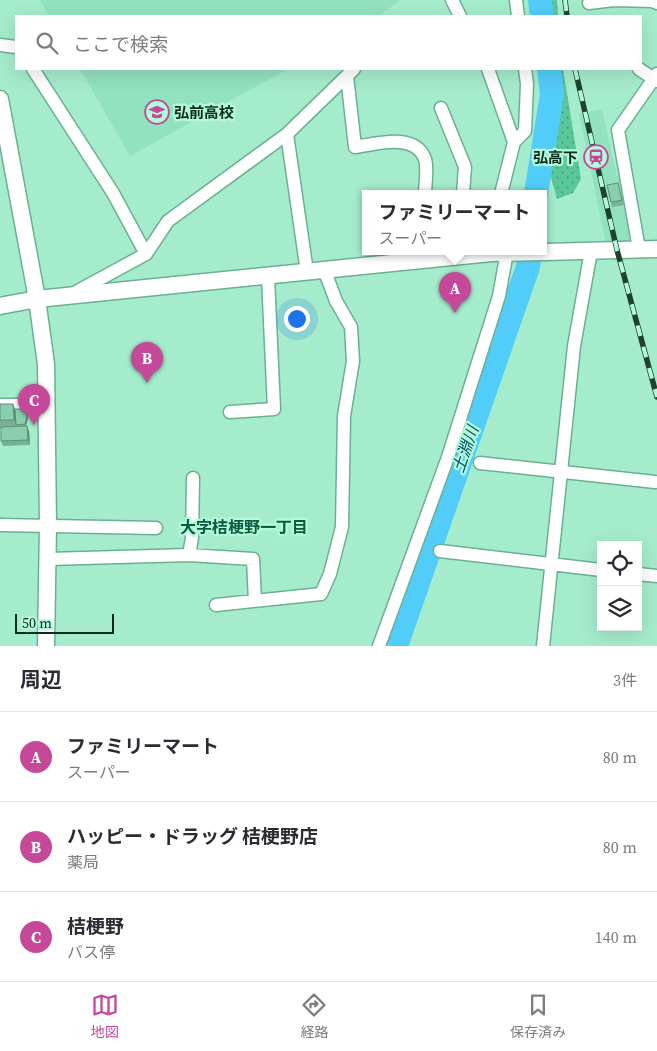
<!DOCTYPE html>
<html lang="ja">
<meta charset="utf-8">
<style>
body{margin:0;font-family:"Source Serif 4","Noto Sans JP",serif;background:#f7f7f7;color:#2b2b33}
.controls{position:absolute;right:15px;bottom:15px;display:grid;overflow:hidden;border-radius:0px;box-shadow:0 5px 20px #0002}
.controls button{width:45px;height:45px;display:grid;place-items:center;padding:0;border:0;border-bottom:1px solid #e1e1e2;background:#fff;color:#2b2b33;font:25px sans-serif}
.scale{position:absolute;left:15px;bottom:12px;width:99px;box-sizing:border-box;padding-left:5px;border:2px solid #0d2b1f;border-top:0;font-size:14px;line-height:18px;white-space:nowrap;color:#0d2b1f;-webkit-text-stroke:4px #b2fad9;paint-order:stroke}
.you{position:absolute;left:296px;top:318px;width:18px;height:18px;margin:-12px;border:4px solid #fff;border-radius:50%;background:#1a73e8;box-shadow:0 0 0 8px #1a73e833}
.badge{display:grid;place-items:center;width:32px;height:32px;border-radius:50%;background:#c54998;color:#fff;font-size:16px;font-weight:700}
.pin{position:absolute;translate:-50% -41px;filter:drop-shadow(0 1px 2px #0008)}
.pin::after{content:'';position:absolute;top:26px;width:18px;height:15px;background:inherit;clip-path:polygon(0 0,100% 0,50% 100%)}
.popup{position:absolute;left:362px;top:190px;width:185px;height:65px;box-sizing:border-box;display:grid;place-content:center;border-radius:0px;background:#fff;filter:drop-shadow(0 1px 4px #0005);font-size:16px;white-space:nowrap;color:#7c7c81}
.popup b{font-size:19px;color:#2b2b33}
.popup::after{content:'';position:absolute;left:50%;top:100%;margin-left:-10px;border:10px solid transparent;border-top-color:#fff}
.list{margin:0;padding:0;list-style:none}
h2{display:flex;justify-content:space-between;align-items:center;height:65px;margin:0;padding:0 20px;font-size:21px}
h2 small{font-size:16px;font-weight:400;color:#7c7c81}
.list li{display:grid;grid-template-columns:32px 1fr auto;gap:15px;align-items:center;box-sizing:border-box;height:90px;padding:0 20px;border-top:1px solid #e1e1e2}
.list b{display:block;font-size:19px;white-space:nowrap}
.list p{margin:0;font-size:16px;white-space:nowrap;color:#7c7c81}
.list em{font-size:16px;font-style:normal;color:#7c7c81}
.icon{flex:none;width:28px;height:28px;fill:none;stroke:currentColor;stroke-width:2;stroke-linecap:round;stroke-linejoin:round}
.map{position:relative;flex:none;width:657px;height:646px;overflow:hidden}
.search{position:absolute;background:#fff;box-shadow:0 5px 20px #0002;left:15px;right:15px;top:15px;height:55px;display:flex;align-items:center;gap:12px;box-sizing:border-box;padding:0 18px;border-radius:0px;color:#7c7c81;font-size:19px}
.sheet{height:335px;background:#fff}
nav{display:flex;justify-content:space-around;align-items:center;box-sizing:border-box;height:70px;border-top:1px solid #e1e1e2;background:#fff;font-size:14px;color:#7c7c81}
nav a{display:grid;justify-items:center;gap:2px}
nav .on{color:#c54998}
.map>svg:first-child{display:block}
.built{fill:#92e2c0}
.park{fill:url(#park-dots)}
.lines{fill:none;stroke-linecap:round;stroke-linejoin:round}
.river{stroke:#52cdf9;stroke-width:24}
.minor-casing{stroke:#6bb092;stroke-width:15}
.tertiary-casing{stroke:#6bb092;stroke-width:19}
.minor{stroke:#fff;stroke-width:12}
.tertiary{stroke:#fff;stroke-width:16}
.rail-casing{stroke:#1e4132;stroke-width:5.5}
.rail{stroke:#b2fad9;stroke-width:4;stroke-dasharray:11;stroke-linecap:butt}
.wall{fill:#75b196}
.shaded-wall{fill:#5f907a}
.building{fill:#88ceaf;stroke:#5f907a}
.labels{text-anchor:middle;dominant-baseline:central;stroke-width:4.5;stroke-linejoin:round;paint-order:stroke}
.poi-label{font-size:15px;font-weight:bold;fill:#0d2b1f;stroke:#b2fad9;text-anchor:start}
.water-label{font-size:16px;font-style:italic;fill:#034f65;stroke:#b2fad9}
.neighbourhood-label{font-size:16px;font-weight:bold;fill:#0b5b41;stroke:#b2fad9}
</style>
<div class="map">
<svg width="657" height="646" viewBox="0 0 657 646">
<defs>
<pattern id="park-dots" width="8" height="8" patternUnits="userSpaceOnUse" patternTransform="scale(1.25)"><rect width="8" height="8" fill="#59c69b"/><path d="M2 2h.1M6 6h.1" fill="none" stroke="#48a17e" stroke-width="1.8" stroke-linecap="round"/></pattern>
</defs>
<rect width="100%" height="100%" fill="#a5eccc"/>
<!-- built -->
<path class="built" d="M40,0h361l-23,16h-329z
M80,69h208l-158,87z
M602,109l15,67 6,4 11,63h-28l-27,-129z"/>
<!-- park -->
<path class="park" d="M547,0h10l1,16h-10z
M554,69h9l18,110 -8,14 -16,6 -7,-25 5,-58z"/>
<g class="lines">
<!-- river -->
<path class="river" d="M540,0l2,16
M536,194l16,-100 -3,-25
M396,646l132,-379 2,-15"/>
<!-- minor casing -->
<g class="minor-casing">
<path id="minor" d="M452,0l8,16
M516,0l2,16
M589,3l25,-3 38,1 5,2
M0,45l16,2
M33,69l80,124 33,61
M488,69l26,73
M639,69l18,12
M347,76l8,71c21,-3 60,-15 70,12 3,10 0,25 0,35
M441,108l24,59 -2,27
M287,134l20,138
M501,194l13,-52 11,-11 2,-47 -2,-15
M639,249l-21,-119 39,-56
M74,293l72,-39 22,-33 119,-87 67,-65
M0,405h47
M230,412l44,-3 -6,-132
M480,463l175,19
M0,525l156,3
M440,551l161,19
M189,555l64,4 2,42
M48,559l141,-4 3,-17 1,-60
M638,574l19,2
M216,605l105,-11 9,-20 12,-47 2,-111 9,-55 -2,-34 -15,-26 -11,-29
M379,646l69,-189 51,-161 8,-44
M543,646l31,-300 17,-95"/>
</g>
<!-- tertiary casing -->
<g class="tertiary-casing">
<path id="tertiary" d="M0,99l37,200 9,65 2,161 -2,121
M544,252l113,-3
M0,306l37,-7 454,-46 50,-1"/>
</g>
<!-- minor -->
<use href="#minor" class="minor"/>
<!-- tertiary -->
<use href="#tertiary" class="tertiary"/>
<!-- rail casing -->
<g class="rail-casing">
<path id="rail" d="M565,0l2,16
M575,69l42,181 40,147"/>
</g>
<!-- rail -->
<use href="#rail" class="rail"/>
</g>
<!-- wall -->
<path class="wall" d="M618,183l6,22 -12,2 -1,-5z
M0,404h13l2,5 12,6 1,3 -2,8 3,5 1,14 -27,1 -2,-5v-13h-1z"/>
<!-- shaded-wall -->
<path class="shaded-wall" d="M13,404l3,7v14l-2,-5z
M27,415l1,3 -2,8 -1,-2z
M27,426l2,5 1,14 -2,-5z"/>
<!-- building -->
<path class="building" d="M618,183l4,17 -11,2 -4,-17z
M0,404h13l1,16h-14z
M15,409h9l3,6 -2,9 -9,1z
M27,426l1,14 -27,1v-14z"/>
<!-- icons -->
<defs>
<g id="school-ring" transform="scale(1.25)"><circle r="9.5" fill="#b2fad9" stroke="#c54998" stroke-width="1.5"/><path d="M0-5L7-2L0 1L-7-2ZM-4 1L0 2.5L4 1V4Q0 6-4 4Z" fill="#c54998"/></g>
<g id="station-ring" transform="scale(1.25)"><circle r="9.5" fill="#b2fad9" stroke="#c54998" stroke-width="1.5"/><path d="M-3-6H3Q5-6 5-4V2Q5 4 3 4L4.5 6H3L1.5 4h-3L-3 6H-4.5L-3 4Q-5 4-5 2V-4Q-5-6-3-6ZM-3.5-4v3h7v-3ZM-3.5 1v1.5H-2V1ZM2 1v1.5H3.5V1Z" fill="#c54998"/></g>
</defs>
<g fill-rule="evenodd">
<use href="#school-ring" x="157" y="112"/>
<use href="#station-ring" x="596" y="157"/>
</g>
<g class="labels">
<!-- poi labels -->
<g class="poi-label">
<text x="174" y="112">弘前高校</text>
<text x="578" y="157" text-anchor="end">弘高下</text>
</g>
<!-- water labels -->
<g class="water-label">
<text transform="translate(465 449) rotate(-71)">土淵川</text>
</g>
<!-- neighbourhood labels -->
<g class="neighbourhood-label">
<text x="244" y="527">大字桔梗野一丁目</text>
</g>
</g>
</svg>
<div class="controls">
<button><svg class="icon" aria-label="locate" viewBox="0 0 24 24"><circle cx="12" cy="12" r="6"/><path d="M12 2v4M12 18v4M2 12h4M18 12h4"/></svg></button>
<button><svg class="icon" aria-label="layers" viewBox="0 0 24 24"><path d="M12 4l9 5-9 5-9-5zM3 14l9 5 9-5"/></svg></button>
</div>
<div class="scale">50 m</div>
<div class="you"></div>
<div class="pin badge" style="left:455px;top:313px">A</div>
<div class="popup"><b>ファミリーマート</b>スーパー</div>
<div class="pin badge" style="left:147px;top:383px">B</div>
<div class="pin badge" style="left:34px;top:425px">C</div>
<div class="search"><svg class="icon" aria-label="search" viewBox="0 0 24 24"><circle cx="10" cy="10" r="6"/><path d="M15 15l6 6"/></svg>ここで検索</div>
</div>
<section class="sheet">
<h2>周辺<small>3件</small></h2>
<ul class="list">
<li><span class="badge">A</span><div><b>ファミリーマート</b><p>スーパー</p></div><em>80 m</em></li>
<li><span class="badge">B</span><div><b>ハッピー・ドラッグ 桔梗野店</b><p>薬局</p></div><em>80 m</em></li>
<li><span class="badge">C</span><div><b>桔梗野</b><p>バス停</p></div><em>140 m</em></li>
</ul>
</section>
<nav>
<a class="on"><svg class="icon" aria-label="map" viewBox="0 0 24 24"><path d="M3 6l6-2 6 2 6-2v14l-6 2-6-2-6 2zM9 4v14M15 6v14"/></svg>地図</a>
<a><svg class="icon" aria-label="directions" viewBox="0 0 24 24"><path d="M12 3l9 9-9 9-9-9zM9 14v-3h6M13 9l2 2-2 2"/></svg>経路</a>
<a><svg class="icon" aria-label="saved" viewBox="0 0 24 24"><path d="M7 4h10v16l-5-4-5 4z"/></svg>保存済み</a>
</nav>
